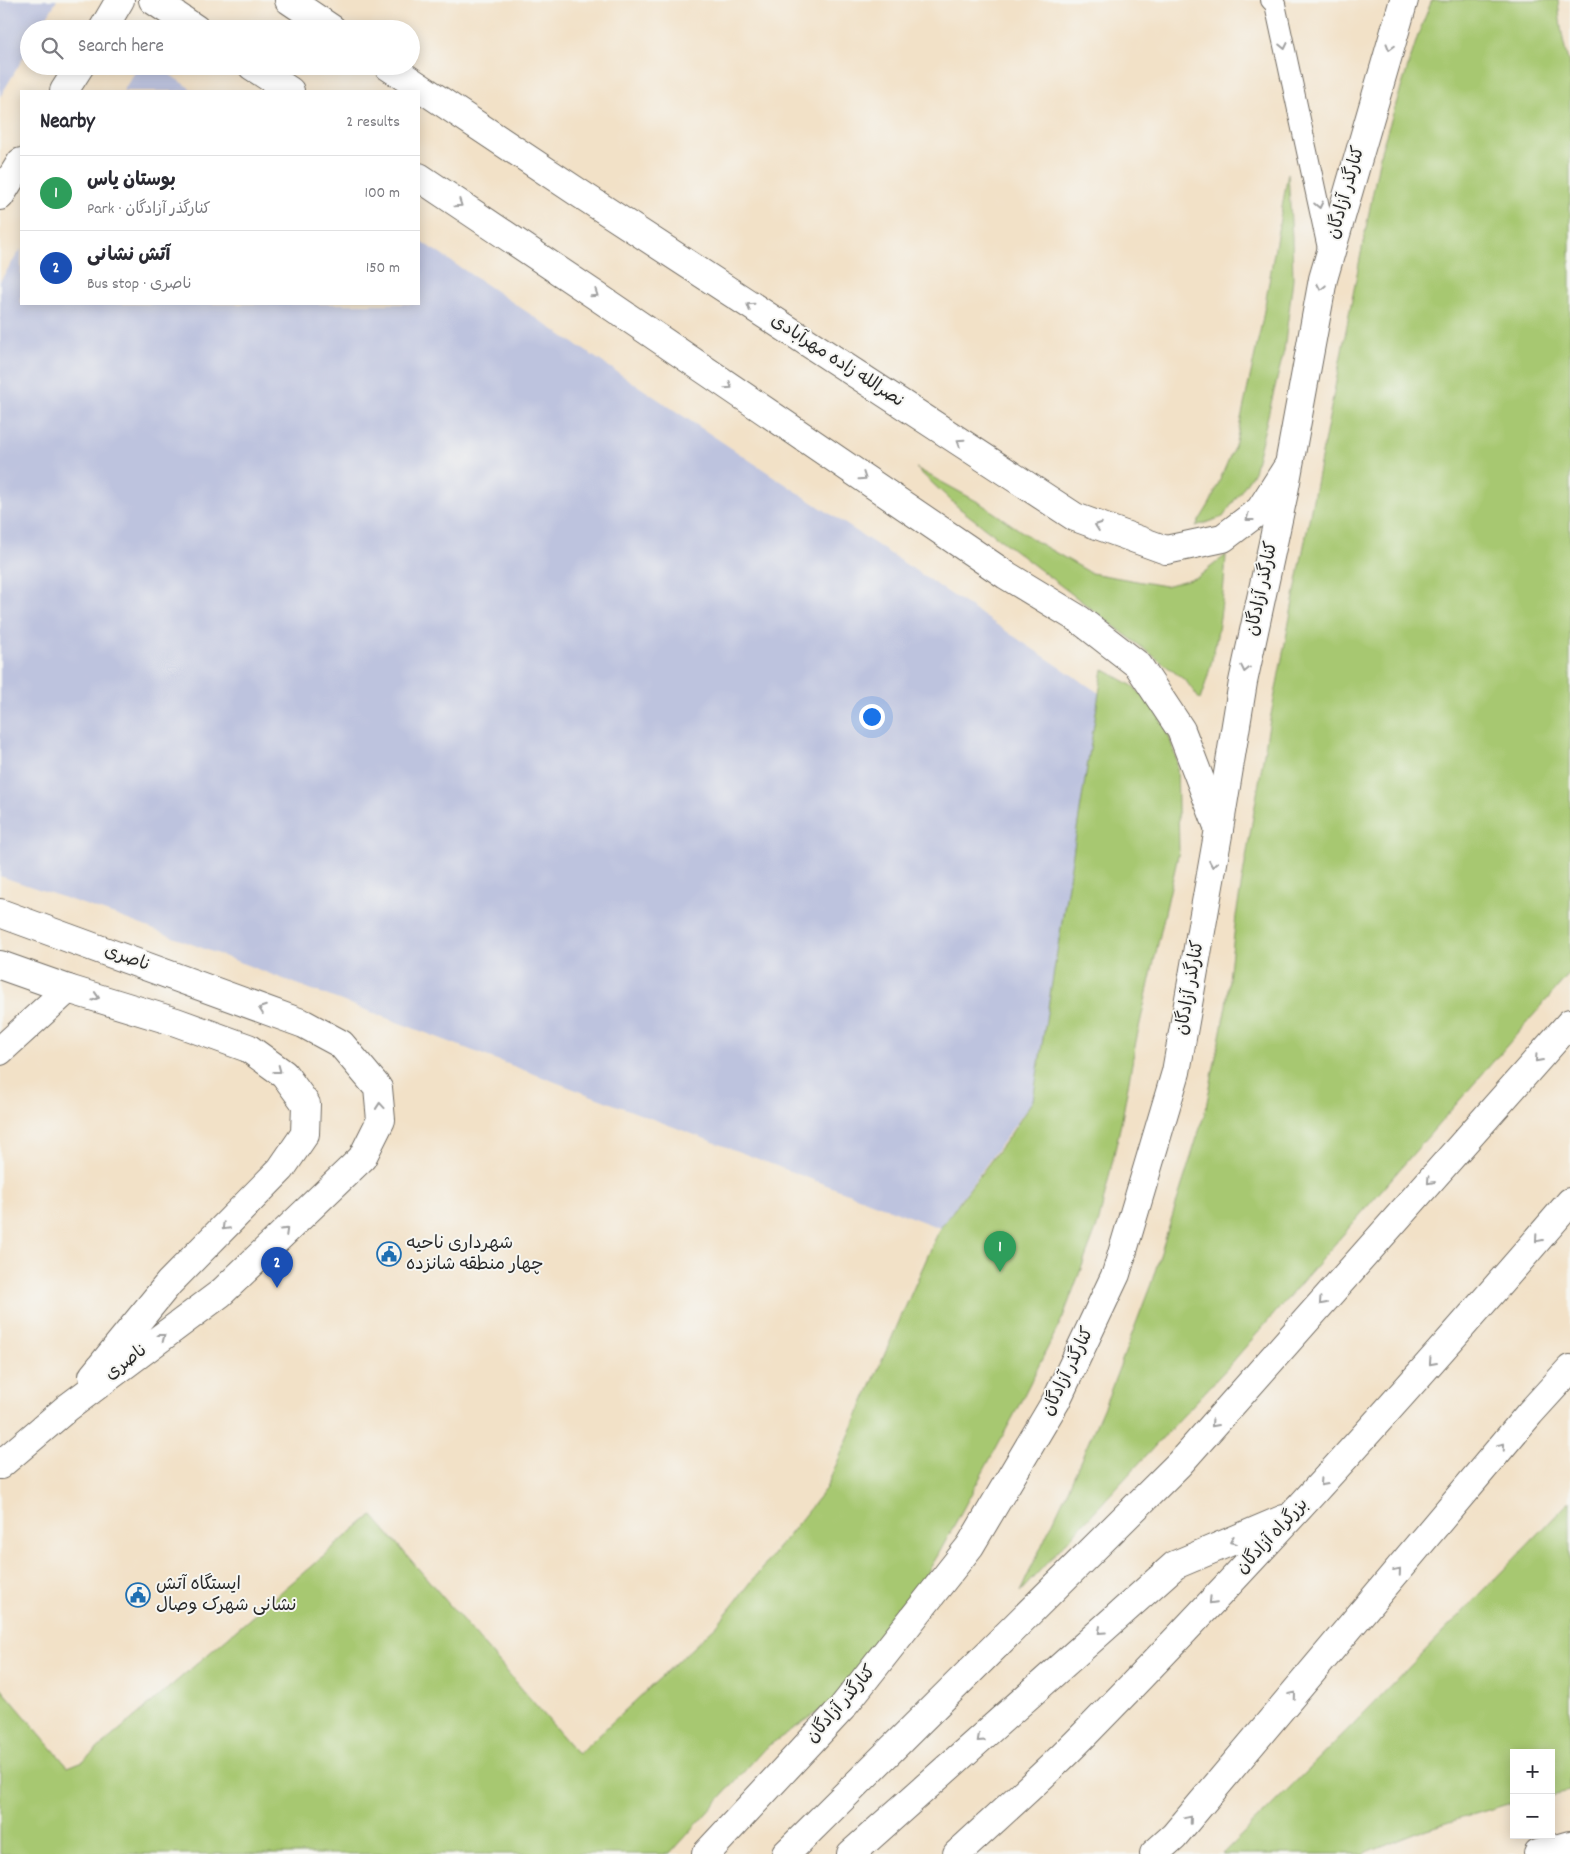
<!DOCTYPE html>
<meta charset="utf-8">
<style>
body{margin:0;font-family:Dekko,"Playpen Sans Arabic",sans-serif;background:#f7f7f7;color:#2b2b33}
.controls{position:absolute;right:15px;bottom:15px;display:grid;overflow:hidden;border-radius:0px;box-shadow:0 2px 12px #0003}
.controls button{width:45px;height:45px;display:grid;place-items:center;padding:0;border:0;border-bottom:1px solid #e1e1e2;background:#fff;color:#2b2b33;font:25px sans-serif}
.you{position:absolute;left:871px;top:716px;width:18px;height:18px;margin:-12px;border:4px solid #fff;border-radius:50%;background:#1a73e8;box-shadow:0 0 0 8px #1a73e833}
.badge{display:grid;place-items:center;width:32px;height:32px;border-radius:50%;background:#1f6fb2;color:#fff;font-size:16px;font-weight:700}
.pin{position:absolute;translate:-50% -41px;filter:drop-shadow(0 1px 2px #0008)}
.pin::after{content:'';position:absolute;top:26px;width:18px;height:15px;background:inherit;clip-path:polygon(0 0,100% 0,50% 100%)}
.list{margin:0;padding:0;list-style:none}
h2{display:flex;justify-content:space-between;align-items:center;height:65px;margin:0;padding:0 20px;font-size:21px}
h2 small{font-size:16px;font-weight:400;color:#7c7c81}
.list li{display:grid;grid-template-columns:32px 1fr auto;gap:15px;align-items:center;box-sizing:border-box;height:75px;padding:0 20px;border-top:1px solid #e1e1e2}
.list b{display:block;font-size:19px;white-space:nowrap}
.list p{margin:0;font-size:16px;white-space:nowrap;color:#7c7c81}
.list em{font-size:16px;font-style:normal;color:#7c7c81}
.icon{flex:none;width:28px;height:28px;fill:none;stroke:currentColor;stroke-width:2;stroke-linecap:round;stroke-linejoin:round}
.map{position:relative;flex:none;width:1570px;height:1854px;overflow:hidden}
.search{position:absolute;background:#fff;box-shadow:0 2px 12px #0003;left:20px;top:20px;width:400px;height:55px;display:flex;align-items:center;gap:12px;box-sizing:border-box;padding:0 18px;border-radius:28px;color:#7c7c81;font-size:19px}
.panel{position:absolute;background:#fff;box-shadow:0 2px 12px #0003;left:20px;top:90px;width:400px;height:215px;border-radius:0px}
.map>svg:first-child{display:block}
.industrial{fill:#bdc3de}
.green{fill:#a7c871;stroke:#697a4e}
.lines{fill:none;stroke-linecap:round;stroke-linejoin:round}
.service-casing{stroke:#716b62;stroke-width:22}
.minor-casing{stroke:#716b62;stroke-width:30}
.tertiary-casing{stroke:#716b62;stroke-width:30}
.primary-casing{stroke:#716b62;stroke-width:30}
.trunk-casing{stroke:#716b62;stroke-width:30}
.service{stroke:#fff;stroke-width:20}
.minor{stroke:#fff;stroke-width:28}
.tertiary{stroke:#fff;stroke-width:28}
.primary{stroke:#fff;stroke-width:28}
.trunk{stroke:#fff;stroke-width:28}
.oneway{stroke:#a0a0a0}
.labels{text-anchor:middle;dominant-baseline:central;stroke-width:4;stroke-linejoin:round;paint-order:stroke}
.street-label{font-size:18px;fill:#2b2b2b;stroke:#f6f6f2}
.poi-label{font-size:18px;fill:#2b2b2b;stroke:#f6f6f2;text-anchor:start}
</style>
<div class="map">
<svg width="1570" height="1854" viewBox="0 0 1570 1854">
<rect width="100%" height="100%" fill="#f6f6f2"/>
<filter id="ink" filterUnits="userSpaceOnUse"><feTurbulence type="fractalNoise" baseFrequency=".02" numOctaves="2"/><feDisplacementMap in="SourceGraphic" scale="10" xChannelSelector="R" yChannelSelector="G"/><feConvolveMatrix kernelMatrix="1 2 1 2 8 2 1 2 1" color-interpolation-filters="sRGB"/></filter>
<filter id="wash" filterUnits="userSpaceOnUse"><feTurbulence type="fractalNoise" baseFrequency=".0096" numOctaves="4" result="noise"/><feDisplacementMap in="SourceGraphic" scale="20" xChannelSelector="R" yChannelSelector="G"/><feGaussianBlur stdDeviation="1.12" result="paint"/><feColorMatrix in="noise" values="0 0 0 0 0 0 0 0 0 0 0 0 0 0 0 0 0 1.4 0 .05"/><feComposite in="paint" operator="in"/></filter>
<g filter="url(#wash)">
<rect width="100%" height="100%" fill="#f2e1c7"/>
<!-- industrial -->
<path class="industrial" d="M0,0h57l-17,29h-11v19l-29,49z
M139,66h18l37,25h-71z
M419,240l680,453 -66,407 -93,128 -825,-313 -115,-39v-595l21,-32v55h398z"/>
<!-- green -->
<path class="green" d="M1432,0h126c2,23 5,46 12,67v906l-341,393 -209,226 50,-107 38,-88 43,-113 54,-172 21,-106 10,-90 32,-186 113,-579 38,-119z
M1288,173l4,65 1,41 -9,72 -30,121 -31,45 -27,9 14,-23 26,-61 26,-120z
M916,468l64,35 57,39 54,31 74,13 33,-9 28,-22c-3,50 -9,98 -26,145l-14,-19 -227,-173z
M1103,669l30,17 20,21 14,23 10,31 2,90 -43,190 -14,78 -23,102 -36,96 -49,98 -76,140 -45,75 -54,68 -74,50 -95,106h-670v-167l68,80 15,-6 281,-240 9,-5 205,238 139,-129 109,-137 114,-260 70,-93 23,-35z
M1570,1501v290l-19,4v-42h-37v49l-97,30 -55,22h-140c119,-115 233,-234 348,-353z"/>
</g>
<g filter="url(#ink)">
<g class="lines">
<!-- service casing -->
<g class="service-casing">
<path id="service" d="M1271,0l4,4 54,249"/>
</g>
<!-- minor casing -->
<g class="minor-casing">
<path id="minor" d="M0,1051l68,-62"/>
</g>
<!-- tertiary casing -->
<g class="tertiary-casing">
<path id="tertiary" d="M153,0l43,29
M289,0l43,29
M103,29l17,-29
M252,66l38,25
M388,66l194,129 493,322 91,33 57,-12 37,-28 28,-44
M64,91l16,-25
M419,177l179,120 408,278 74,45 58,45 43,65 38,99
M0,196l21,-34
M0,913l304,111 37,20 37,44 3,32 -19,38 -141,135 -154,115 -67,57
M0,965l68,24 108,33 72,26 36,26 22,30 -1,30 -24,35 -112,114 -76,93"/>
</g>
<!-- primary casing -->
<g class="primary-casing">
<path id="primary" d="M786,1854l393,-390 391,-441"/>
</g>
<!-- trunk casing -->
<g class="trunk-casing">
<path id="trunk" d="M706,1854l136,-146 128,-162 86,-145 60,-127 60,-202 43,-243 24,-147 41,-190 39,-213 81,-279
M851,1854l324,-289 109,-46
M957,1854c42,-39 85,-76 125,-117 169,-172 331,-352 488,-535
M1154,1854l20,-18 356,-423 40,-44
M1538,1854l32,-9"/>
</g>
<!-- service -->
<use href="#service" class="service"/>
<!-- minor -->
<use href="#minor" class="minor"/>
<!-- tertiary -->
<use href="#tertiary" class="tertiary"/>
<!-- primary -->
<use href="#primary" class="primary"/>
<!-- trunk -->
<use href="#trunk" class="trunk"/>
</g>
<!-- one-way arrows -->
<defs><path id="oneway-chevron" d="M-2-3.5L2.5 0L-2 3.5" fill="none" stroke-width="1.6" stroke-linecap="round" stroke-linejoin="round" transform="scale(1.25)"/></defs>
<g class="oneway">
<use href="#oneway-chevron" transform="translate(1284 46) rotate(78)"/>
<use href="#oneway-chevron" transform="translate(1390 47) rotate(106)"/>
<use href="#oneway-chevron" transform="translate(459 204) rotate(34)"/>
<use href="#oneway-chevron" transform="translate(1319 205) rotate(78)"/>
<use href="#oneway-chevron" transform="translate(1321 287) rotate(101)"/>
<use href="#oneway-chevron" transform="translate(595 294) rotate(34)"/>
<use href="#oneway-chevron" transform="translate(750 306) rotate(-147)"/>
<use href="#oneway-chevron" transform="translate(729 386) rotate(34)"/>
<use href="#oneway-chevron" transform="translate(960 442) rotate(-147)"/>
<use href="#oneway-chevron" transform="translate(863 477) rotate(34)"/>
<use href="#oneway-chevron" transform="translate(1249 518) rotate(143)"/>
<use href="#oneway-chevron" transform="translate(1098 526) rotate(-160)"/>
<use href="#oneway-chevron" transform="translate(1245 669) rotate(102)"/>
<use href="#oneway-chevron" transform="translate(1213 864) rotate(100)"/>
<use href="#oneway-chevron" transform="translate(96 997) rotate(17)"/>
<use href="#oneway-chevron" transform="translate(262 1009) rotate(-160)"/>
<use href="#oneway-chevron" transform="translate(1538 1059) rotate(132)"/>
<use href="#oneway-chevron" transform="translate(278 1070) rotate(37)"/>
<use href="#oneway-chevron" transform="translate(380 1106) rotate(-95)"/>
<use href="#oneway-chevron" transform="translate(1430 1181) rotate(132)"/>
<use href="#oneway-chevron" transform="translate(225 1227) rotate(135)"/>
<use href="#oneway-chevron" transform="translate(285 1231) rotate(-44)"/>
<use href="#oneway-chevron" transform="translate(1538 1239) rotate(131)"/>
<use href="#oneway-chevron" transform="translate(1322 1302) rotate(132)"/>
<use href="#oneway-chevron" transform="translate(162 1337) rotate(-37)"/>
<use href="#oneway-chevron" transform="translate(1432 1362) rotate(132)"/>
<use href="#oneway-chevron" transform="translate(1214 1424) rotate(132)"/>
<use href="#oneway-chevron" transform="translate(1502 1446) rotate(-50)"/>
<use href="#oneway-chevron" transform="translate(1323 1483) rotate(132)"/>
<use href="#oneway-chevron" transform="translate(1233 1541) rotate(157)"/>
<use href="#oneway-chevron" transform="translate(1398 1571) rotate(-50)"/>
<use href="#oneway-chevron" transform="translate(1212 1601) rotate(134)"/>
<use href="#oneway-chevron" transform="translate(1101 1631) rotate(138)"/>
<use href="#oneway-chevron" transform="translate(1293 1695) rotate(-50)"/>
<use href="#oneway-chevron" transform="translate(980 1739) rotate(138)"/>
<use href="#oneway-chevron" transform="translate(1189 1819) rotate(-50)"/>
</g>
</g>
<!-- icons -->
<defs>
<g id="civic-ring" transform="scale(1.25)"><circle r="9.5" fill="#f6f6f2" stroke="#1f6fb2" stroke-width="1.5"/><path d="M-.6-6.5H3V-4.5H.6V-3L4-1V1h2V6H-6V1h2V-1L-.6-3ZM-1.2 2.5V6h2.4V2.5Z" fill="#1f6fb2"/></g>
</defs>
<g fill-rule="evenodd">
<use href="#civic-ring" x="389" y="1254"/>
<use href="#civic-ring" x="138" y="1595"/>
</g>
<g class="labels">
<!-- street labels -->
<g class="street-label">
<text transform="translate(1347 193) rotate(-74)">کنارگذر آزادگان</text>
<text transform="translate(837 362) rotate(33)">نصرالله زاده مهرآبادی</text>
<text transform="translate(1263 589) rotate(-78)">کنارگذر آزادگان</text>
<text transform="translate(127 959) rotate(20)">ناصری</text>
<text transform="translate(1191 988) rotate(-80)">کنارگذر آزادگان</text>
<text transform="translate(127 1363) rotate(-37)">ناصری</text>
<text transform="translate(1069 1372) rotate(-64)">کنارگذر آزادگان</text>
<text transform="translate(1273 1537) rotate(-47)">بزرگراه آزادگان</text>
<text transform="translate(842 1705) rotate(-49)">کنارگذر آزادگان</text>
</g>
<!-- poi labels -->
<g class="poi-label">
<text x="406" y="1244">شهرداری ناحیه<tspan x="406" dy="21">چهار منطقه شانزده</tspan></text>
<text x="156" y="1585">ایستگاه آتش<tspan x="156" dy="21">نشانی شهرک وصال</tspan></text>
</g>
</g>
</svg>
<div class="controls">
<button>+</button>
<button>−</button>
</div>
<div class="you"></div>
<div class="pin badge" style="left:1000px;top:1272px;background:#2e9e5b">1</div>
<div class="pin badge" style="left:277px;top:1288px;background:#1a4fb4">2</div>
<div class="search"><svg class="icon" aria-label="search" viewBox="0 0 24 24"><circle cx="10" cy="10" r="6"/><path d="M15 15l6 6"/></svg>Search here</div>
<section class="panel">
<h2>Nearby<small>2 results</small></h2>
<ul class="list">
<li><span class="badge" style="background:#2e9e5b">1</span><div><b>بوستان یاس</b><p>Park · کنارگذر آزادگان</p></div><em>100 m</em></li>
<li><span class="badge" style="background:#1a4fb4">2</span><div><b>آتش نشانی</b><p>Bus stop · ناصری</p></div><em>150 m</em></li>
</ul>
</section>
</div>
